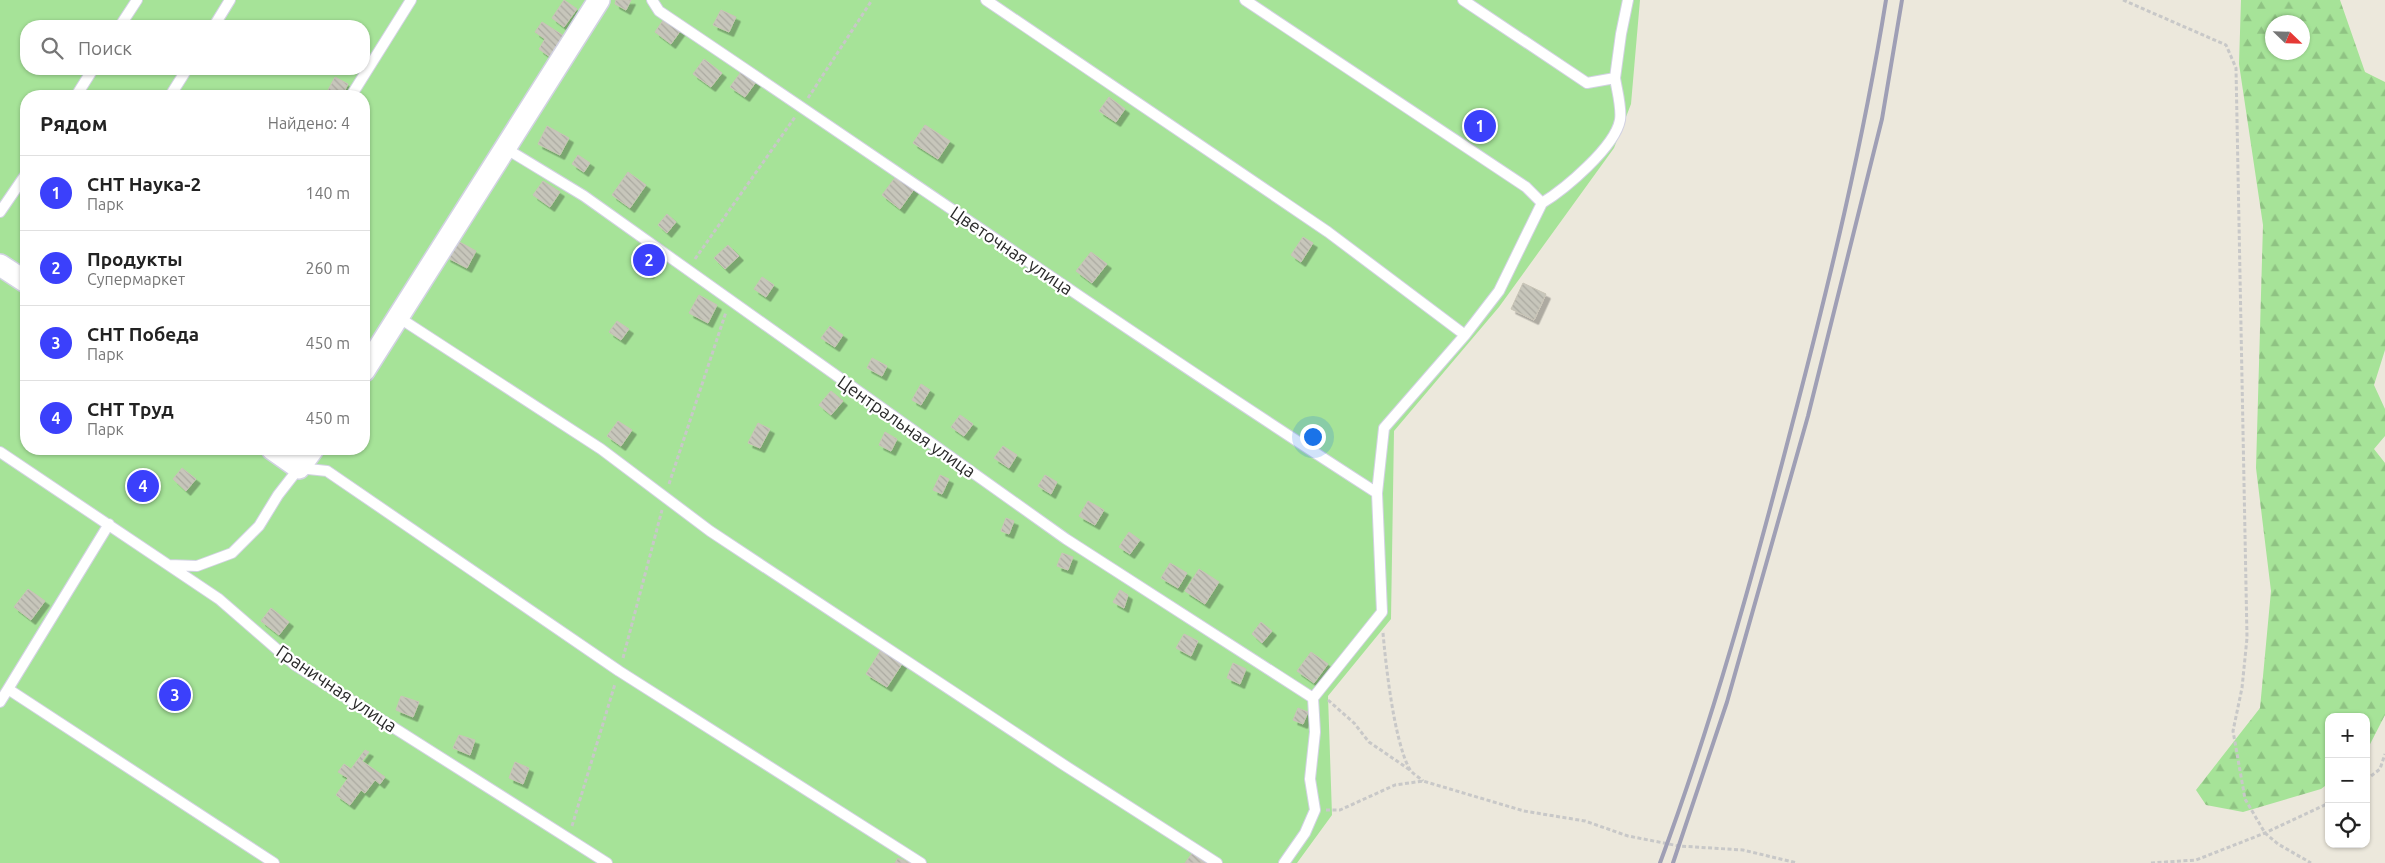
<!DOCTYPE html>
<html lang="ru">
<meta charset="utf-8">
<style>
body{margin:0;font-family:Ubuntu,sans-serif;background:#f2f2f2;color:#222}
.controls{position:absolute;right:15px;bottom:15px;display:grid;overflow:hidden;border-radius:10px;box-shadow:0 1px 4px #0004}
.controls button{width:45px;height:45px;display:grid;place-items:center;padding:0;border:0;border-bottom:1px solid #e0e0e0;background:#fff;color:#222;font:25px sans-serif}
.compass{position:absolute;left:2265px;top:15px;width:45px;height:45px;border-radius:50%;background:#fff;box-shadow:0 1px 4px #0004;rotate:113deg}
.you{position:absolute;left:1312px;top:436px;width:18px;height:18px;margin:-12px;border:4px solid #fff;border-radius:50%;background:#1a73e8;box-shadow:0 0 0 8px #1a73e833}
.badge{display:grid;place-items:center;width:32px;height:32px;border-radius:50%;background:#3b40fb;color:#fff;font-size:16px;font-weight:700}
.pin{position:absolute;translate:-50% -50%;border:2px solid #fff;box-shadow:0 1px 5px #0006}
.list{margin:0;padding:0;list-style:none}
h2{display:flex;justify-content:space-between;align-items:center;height:65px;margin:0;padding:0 20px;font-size:21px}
h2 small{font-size:16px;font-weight:400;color:#767676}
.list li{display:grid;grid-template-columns:32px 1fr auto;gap:15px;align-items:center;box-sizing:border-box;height:75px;padding:0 20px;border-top:1px solid #e0e0e0}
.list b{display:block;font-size:19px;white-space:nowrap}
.list p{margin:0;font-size:16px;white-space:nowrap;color:#767676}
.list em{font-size:16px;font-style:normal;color:#767676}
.icon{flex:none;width:28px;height:28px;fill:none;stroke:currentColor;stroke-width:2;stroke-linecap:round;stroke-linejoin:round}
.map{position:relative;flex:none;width:2385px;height:863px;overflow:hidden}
.search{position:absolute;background:#fff;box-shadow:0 1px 4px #0004;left:20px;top:20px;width:350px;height:55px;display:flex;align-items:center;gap:12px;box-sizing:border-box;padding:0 18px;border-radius:20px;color:#767676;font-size:19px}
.panel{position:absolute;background:#fff;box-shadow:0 1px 4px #0004;left:20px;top:90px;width:350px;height:365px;border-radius:20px}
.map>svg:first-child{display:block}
.forest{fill:url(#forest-firs);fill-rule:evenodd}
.garden{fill:#a6e398;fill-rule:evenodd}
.building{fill:url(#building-back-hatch);stroke:#c8c4b6;filter:url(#shadow)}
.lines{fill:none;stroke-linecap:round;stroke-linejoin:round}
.lane-casing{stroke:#d2d2e3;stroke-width:12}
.street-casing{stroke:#d2d2e3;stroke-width:24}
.path{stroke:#c8c8c8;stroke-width:3;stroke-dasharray:4 2.5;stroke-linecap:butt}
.lane{stroke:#fff;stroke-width:10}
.street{stroke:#fff;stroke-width:21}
.rail{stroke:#9f9fb5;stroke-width:4}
.labels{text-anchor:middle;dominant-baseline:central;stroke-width:4.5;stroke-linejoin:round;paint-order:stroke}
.street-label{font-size:18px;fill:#2a2a2a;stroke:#fff}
</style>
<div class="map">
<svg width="2385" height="863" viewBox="0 0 2385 863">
<defs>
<pattern id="forest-firs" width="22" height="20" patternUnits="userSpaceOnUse" patternTransform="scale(1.25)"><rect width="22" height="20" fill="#a6e398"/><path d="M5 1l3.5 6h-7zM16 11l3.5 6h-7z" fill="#8fc383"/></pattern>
<pattern id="building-back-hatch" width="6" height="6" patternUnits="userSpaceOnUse" patternTransform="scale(1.25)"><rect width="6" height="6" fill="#c7c6bb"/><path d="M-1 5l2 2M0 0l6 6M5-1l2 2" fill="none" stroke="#abaaa1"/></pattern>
<filter id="shadow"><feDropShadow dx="4.5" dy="4.5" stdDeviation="0" flood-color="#0004"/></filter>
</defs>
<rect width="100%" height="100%" fill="#ece8dc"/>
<!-- forest -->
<path class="forest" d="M2241,0h99l25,72 20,10v268l-11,35 11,24v27l-11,13 11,14v252l-19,37v-35h-37v66l-8,6 -78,23 -37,-7 -10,-15 64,-82 11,-117 -15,-123 7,-243 -24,-161zM2272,22h30v30h-30z"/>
<!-- garden -->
<path class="garden" d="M0,0h1640l-9,104 -17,44 -115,159 -105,124 -3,188 -63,77 4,119 -35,48h-1297zM26,26h338v43h-338zM26,96h338v353h-338z"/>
<!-- building -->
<path class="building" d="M564,0l13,9 -13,18 -12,-9z
M616,0h15l-5,10 -11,-6z
M721,10l15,7 -7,15 -16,-7z
M664,19l17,11 -10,14 -16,-12z
M542,22l22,14 -14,21 -11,-8 6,-10 -10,-7z
M704,59l18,14 -11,14 -18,-13z
M741,72l15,10 -11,15 -15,-10z
M335,77l13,7 -6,12 -15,-4z
M1109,97l16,12 -9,13 -17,-11z
M925,125l25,16 -12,18 -25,-16z
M547,126l22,12 -9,17 -22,-11z
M578,155l12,8 -6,9 -12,-8z
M628,172l18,13 -16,23 -18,-13z
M897,175l18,13 -15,21 -18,-14z
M543,181l17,11 -10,15 -17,-12z
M667,214l9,8 -9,11 -9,-8z
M1303,237l10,6 -12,19 -10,-7z
M456,240l20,11 -9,17 -21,-11z
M728,245l11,11 -14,13 -11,-11z
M1091,252l16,12 -15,19 -16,-12z
M643,257l13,7 -7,10 -12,-6z
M762,277l12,8 -8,12 -12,-8z
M1523,283l23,11 -12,26 -23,-11z
M699,295l18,10 -9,18 -19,-10z
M617,321l12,8 -8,11 -12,-8z
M830,326l13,9 -8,12 -14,-9z
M872,358l15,8 -5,10 -15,-8z
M921,384l9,6 -9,15 -9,-5z
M831,391l12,10 -12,14 -12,-10z
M960,415l13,9 -9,12 -13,-9z
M618,421l14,9 -11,16 -14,-10z
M758,423l12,6 -10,19 -12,-5z
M885,432l12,7 -6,12 -12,-6z
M1003,446l14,9 -8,13 -15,-10z
M182,468l14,11 -10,12 -13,-12z
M940,475l9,4 -7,15 -9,-4z
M1045,475l12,7 -6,12 -13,-8z
M1088,501l16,9 -9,15 -16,-9z
M1006,518l8,3 -5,13 -8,-3z
M1129,532l11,8 -10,14 -11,-7z
M1062,553l11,4 -5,13 -11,-4z
M1170,563l17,10 -9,15 -17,-10z
M1199,569l20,13 -14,22 -20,-13z
M28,589l17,12 -14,19 -17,-13z
M1120,590l8,5 -4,13 -11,-6z
M271,608l18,14 -10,13 -18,-14z
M1261,622l11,9 -10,12 -10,-9z
M1184,634l14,7 -7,15 -15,-8z
M882,648l22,13 -17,26 -21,-13z
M1311,652l17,12 -14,19 -17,-12z
M1233,663l13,6 -6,15 -13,-6z
M401,696l18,6 -6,15 -17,-7z
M1298,708l10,4 -5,12 -10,-4z
M459,735l16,5 -5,15 -17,-7z
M365,750l4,2 -7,9 23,16 -5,7 -5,-4 -10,13 -4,-3 -11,15 -14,-10 12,-17 -10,-6 6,-8 7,5z
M515,762l14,6 -6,16 -14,-6z
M1193,852l14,11h-22z
M898,858l12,5h-15z"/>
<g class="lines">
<!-- lane casing -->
<g class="lane-casing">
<path id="lane" d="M652,0l7,11c240,161 476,326 718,482
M986,0l342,232 137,103
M1245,0l281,187 16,16 -43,88 -34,44 -81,93 -7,65 5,119 -69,86 2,34 -5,47 5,31 -10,23 -21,30
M1463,0l124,83 28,-5c2,13 7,30 5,42 -5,27 -55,69 -78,83
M120,26l17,-26
M214,26l16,-26
M1615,78l6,-44 7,-34
M76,96l17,-27
M170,96l17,-27
M351,96l60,-96
M505,148l79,48 482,343 247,159
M0,212l26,-38
M398,317l203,132 109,82 354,234 153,98
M0,452l219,147 76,66 312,198
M169,565l28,1 35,-13 27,-27 19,-31 21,-27 28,3 292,200 302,192
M8,689l101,-165
M0,702l8,-13 266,174"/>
</g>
<!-- street casing -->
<g class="street-casing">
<path id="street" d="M0,265l26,17
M364,371l235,-371
M272,449l27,19 14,-19"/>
</g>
<!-- path -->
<path class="path" d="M2123,0l103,45 10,23 11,570 -5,50 -9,43 12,68 20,34 13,11 33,19
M808,98l64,-98
M695,259l100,-142
M669,484l57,-172
M1383,633c3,34 11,106 26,135 3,6 10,9 14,13
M623,658l39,-148
M1328,700l26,23 15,19 41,28
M2366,780l14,-11 5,-15
M1326,810h14l55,-25 28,-4 101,30 61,10 43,15 51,10 64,4 54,13
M572,826l43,-142
M2151,863l45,-3 69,-27 64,-30"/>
<!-- lane -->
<use href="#lane" class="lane"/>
<!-- street -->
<use href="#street" class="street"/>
<!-- rail -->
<path class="rail" d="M1660,863c53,-143 94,-291 132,-438 37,-141 71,-282 94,-425
M1673,863l54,-161 81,-286 74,-297 20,-119"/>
</g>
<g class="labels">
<!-- street labels -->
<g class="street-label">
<text transform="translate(1012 250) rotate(34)">Цветочная улица</text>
<text transform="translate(907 426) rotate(35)">Центральная улица</text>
<text transform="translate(337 688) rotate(34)">Граничная улица</text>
</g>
</g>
</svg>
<div class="controls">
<button>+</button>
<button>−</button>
<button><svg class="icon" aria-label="locate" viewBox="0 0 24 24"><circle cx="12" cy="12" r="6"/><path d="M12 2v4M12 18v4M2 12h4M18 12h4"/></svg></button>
</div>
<svg class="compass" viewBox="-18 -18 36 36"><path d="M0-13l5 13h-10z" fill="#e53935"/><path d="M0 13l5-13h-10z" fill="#767676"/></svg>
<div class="you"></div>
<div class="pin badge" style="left:1480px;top:126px">1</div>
<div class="pin badge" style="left:649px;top:260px">2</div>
<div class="pin badge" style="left:175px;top:695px">3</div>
<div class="pin badge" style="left:143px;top:486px">4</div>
<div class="search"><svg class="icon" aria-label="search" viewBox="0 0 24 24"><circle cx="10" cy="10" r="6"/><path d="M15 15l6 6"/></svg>Поиск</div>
<section class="panel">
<h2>Рядом<small>Найдено: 4</small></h2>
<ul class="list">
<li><span class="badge">1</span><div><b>СНТ Наука-2</b><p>Парк</p></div><em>140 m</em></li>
<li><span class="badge">2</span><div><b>Продукты</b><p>Супермаркет</p></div><em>260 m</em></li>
<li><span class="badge">3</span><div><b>СНТ Победа</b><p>Парк</p></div><em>450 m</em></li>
<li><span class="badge">4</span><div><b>СНТ Труд</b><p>Парк</p></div><em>450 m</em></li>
</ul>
</section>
</div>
